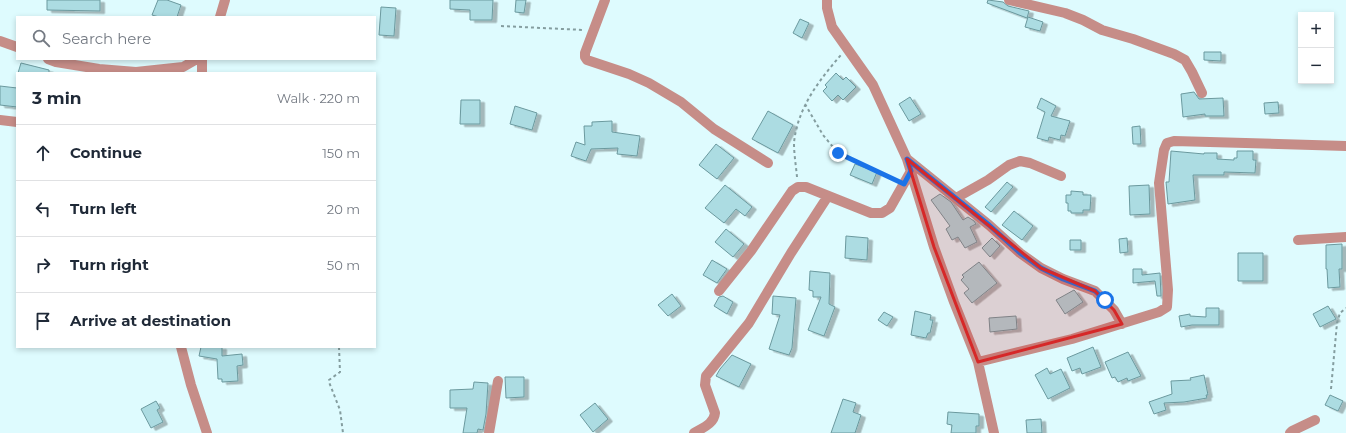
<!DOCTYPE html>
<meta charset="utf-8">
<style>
body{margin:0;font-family:Montserrat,sans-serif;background:#f2f2f3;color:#1f2937}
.controls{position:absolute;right:12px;top:12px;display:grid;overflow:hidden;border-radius:0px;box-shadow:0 2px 6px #0003}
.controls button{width:36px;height:36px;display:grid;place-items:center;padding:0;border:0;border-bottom:1px solid #e0e1e3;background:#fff;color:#1f2937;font:20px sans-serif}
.stop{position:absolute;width:12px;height:12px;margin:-9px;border:3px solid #1a73e8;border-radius:50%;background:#fff}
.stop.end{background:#1a73e8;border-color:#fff;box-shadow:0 1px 4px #0008}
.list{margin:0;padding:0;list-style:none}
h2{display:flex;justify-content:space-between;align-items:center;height:52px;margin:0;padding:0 16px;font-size:17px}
h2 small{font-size:13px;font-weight:400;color:#747a83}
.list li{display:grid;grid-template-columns:26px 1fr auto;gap:12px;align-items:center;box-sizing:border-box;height:56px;padding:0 16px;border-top:1px solid #e0e1e3}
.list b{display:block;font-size:15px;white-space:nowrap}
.list em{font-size:13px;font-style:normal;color:#747a83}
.icon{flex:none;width:22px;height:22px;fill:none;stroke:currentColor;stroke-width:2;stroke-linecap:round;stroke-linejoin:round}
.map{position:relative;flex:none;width:1346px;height:433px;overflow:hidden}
.search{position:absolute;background:#fff;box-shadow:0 2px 6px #0003;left:16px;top:16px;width:360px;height:44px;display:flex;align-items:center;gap:10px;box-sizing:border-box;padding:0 14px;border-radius:0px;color:#747a83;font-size:15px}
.panel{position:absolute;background:#fff;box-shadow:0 2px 6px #0003;left:16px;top:72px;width:360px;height:276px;border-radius:0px}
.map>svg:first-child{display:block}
.building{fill:#acdce2;stroke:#6b999e;filter:url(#shadow)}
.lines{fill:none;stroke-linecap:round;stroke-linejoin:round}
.path{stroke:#849d9f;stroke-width:2;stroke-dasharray:3 3;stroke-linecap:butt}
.minor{stroke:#c68d88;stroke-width:10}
.route{stroke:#1a73e8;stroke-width:5}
.marked{fill:#d62828;fill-opacity:0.2;stroke:#d62828;stroke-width:3;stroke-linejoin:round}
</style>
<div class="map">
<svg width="1346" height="433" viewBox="0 0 1346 433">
<defs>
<filter id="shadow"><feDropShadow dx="4.5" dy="2.5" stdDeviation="0" flood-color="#0004"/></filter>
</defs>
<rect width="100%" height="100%" fill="#defbfe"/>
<!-- building -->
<path class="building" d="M47,0h53v11l-53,-1z
M158,0h9l14,5 -4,12h-18l-7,-2z
M450,0h43l-1,20h-22v-10l-20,-1z
M516,0h10l-2,13 -9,-1z
M988,0l15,2 5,4 21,5 -2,7 -40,-15z
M381,7l15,1 -2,28 -15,-1z
M1028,17l15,5 -3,9 -15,-4z
M800,19l9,4 -7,15 -9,-5z
M1204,52h17v9l-17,-1z
M21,63l28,7v3h-31z
M836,73l7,7 3,-3 10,10 -13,13 -5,-5 -6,6 -9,-10 4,-4 -2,-2z
M0,86l17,2v19l-17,-2z
M1194,92l5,7 24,-1 1,18h-19v-2l-22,3 -2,-23z
M910,97l11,17 -12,7 -10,-17z
M1041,98l15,8 -5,10 19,5 -5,15 -4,-1 -1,5 -11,-3 -1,4 -11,-3 8,-26 -8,-4z
M461,100h19v24h-20z
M1278,102l1,11 -14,1 -1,-11z
M515,106l22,7 -5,17 -22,-6z
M768,111l25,14 -15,28 -26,-14z
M612,121v11l28,4 -3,20 -20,-2 1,-6 -27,1 -5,12 -15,-5 5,-14 9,3 -1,-19h8v-4z
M1140,126l1,18h-8l-1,-17z
M716,144l18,14 -17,21 -18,-14z
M1171,151l33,3v-1h13v6l17,1v-2h3v-7h16v9h3l-1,13 -31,-1v3h-31l2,25 -27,4 -2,-22h3z
M855,164l22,8 -5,12 -22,-9z
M1007,182l6,5 -22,25 -6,-5z
M725,185l27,22 -7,9 -9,-7 -12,14 -19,-15z
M1149,185l1,29 -20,1 -1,-29z
M1071,191l12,1v3h8l-1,15h-7v3h-12v-2h-3v-8h-2v-8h5z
M940,194l11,8 12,18 5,-3 6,4 2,3 -6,3 7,15 -12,6 -7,-11 -6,3 -6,-11 4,-3 -19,-26z
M1014,211l19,15 -11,14 -20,-15z
M726,229l18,15 -11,13 -18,-15z
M846,236l22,2 -1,22 -22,-2z
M992,238l8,8 -10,11 -8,-9z
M1127,238l1,14 -8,1 -1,-14z
M1070,240h11v10h-11z
M1342,244v25h-3l1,18 -12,1 -1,-19h-1v-24z
M1238,253h25v28h-25z
M712,260l15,9 -10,14 -14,-8z
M979,262l18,21 -25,20 -8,-10 5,-4 -8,-9 3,-3 -2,-2z
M1133,269h9v6l18,-2 1,23h-4l-2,-15 -22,2z
M810,271l20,2 -1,31 6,3 -11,29 -16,-6 13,-33h-8v-6l-4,-1z
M1074,290l1,1 8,11 -18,12 -9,-14z
M672,294l9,12 -13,10 -10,-11z
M723,296l10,6 -6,12 -13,-8 5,-9z
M773,296l23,2 -4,50 -3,7 -20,-6 11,-34 -8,-1z
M1328,306l8,13 -16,8 -7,-13z
M1206,308h13v17h-27l-11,2 -2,-11 11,-2v2l16,1z
M915,311l16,4 -1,5h3l-3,13h-2l-2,5 -15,-3z
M884,312l9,5 -6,9 -9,-6z
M1016,316l1,13 -27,3 -1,-14z
M201,347h21v9l20,-2 1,11 -6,1 1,15 -16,1v-3h-4l-1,-20 -18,-3z
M1093,347l8,20 -19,7 -2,-6 -8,3 -5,-13z
M1128,352l13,24 -13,5 -1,-3 -9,4 -3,-5 -3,1 -7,-16z
M732,355l19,9 -12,23 -23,-11 4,-7z
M1047,368l3,6 11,-5 9,19 -22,11 -13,-24z
M1204,375l4,20h-2l1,3 -23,4 -20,1 2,7 -12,4 -5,-12 23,-8 -1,-13 20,-1 -1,-2z
M505,377h19v20l-18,1z
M474,382l14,1 -2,31 -3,16 -5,-1 -1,4h-14l4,-25h-17v-18l23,-1z
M1330,395l13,6 -5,10 -13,-6z
M843,399l13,4 -3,9 8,3 -6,18h-24z
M156,401l4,7 -3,2 6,12 -12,6 -10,-19z
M595,403l13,16 -15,13 -13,-17z
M948,412l31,2v12h-3v7h-25l1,-8 -5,-1z
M1041,419l1,14h-15l-1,-13z"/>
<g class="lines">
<!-- path -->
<path class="path" d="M501,26l83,4
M805,104l18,31 15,18 58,27
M797,177c-1,-11 -3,-23 -3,-34 3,-34 25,-63 47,-88
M339,347l1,25 -11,8v2l11,28 3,23
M1331,389l6,-66 3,-10 6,-5"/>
<!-- minor -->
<path class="minor" d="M605,0l-20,53v4l2,3 42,14 20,9 32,19 33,27 54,34
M827,0v8l5,19 41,58 34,74 27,88 20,55 24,60 16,71
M1009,0l56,13 18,7 19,10 31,9 41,15 11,6 7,12 10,21
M220,17l5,-17
M0,41l17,6
M48,59l8,3 43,7 37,3 47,-5 14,-8
M202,73v-14
M0,120l17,2
M907,159l82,66 31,28 21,15 22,11 32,12 19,19 8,14
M956,198l32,-18 21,-15 11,-4 10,2 31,13
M1298,240l48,-3
M719,291l32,-40 41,-60 6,-4h8l65,26h11l8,-5 21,-37
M181,347l10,38 16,48
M978,362l94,-23 87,-27 8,-5 1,-17 -9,-107 5,-33 3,-7 7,-2 172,5
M489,433l9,-52
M694,433c8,-5 20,-9 21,-20l-10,-28 1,-9 43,-53 42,-70 37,-57
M1290,433l2,-2 23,-11"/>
</g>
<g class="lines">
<!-- route -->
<path class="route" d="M838,153l66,31 7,-13 -4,-12 82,66 31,28 21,15 22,11 32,12 10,9"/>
</g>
<!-- marked area -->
<path class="marked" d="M907,159l134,109 54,23 19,19 8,14 -144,38 -44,-115z"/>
</svg>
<div class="controls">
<button>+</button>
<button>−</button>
</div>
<div class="stop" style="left:1105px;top:300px"></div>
<div class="stop end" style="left:838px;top:153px"></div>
<div class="search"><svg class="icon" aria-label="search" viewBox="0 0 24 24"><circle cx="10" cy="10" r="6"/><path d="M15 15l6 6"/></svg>Search here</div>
<section class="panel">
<h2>3 min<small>Walk · 220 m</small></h2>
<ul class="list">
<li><svg class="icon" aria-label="ahead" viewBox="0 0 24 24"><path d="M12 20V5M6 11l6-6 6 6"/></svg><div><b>Continue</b></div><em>150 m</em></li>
<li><svg class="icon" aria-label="left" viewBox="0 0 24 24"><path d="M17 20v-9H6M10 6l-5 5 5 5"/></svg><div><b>Turn left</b></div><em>20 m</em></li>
<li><svg class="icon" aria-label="right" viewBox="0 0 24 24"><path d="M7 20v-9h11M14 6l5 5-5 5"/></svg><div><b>Turn right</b></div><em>50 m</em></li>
<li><svg class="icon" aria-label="arrive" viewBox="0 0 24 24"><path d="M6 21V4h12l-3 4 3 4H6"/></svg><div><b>Arrive at destination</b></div></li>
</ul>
</section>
</div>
